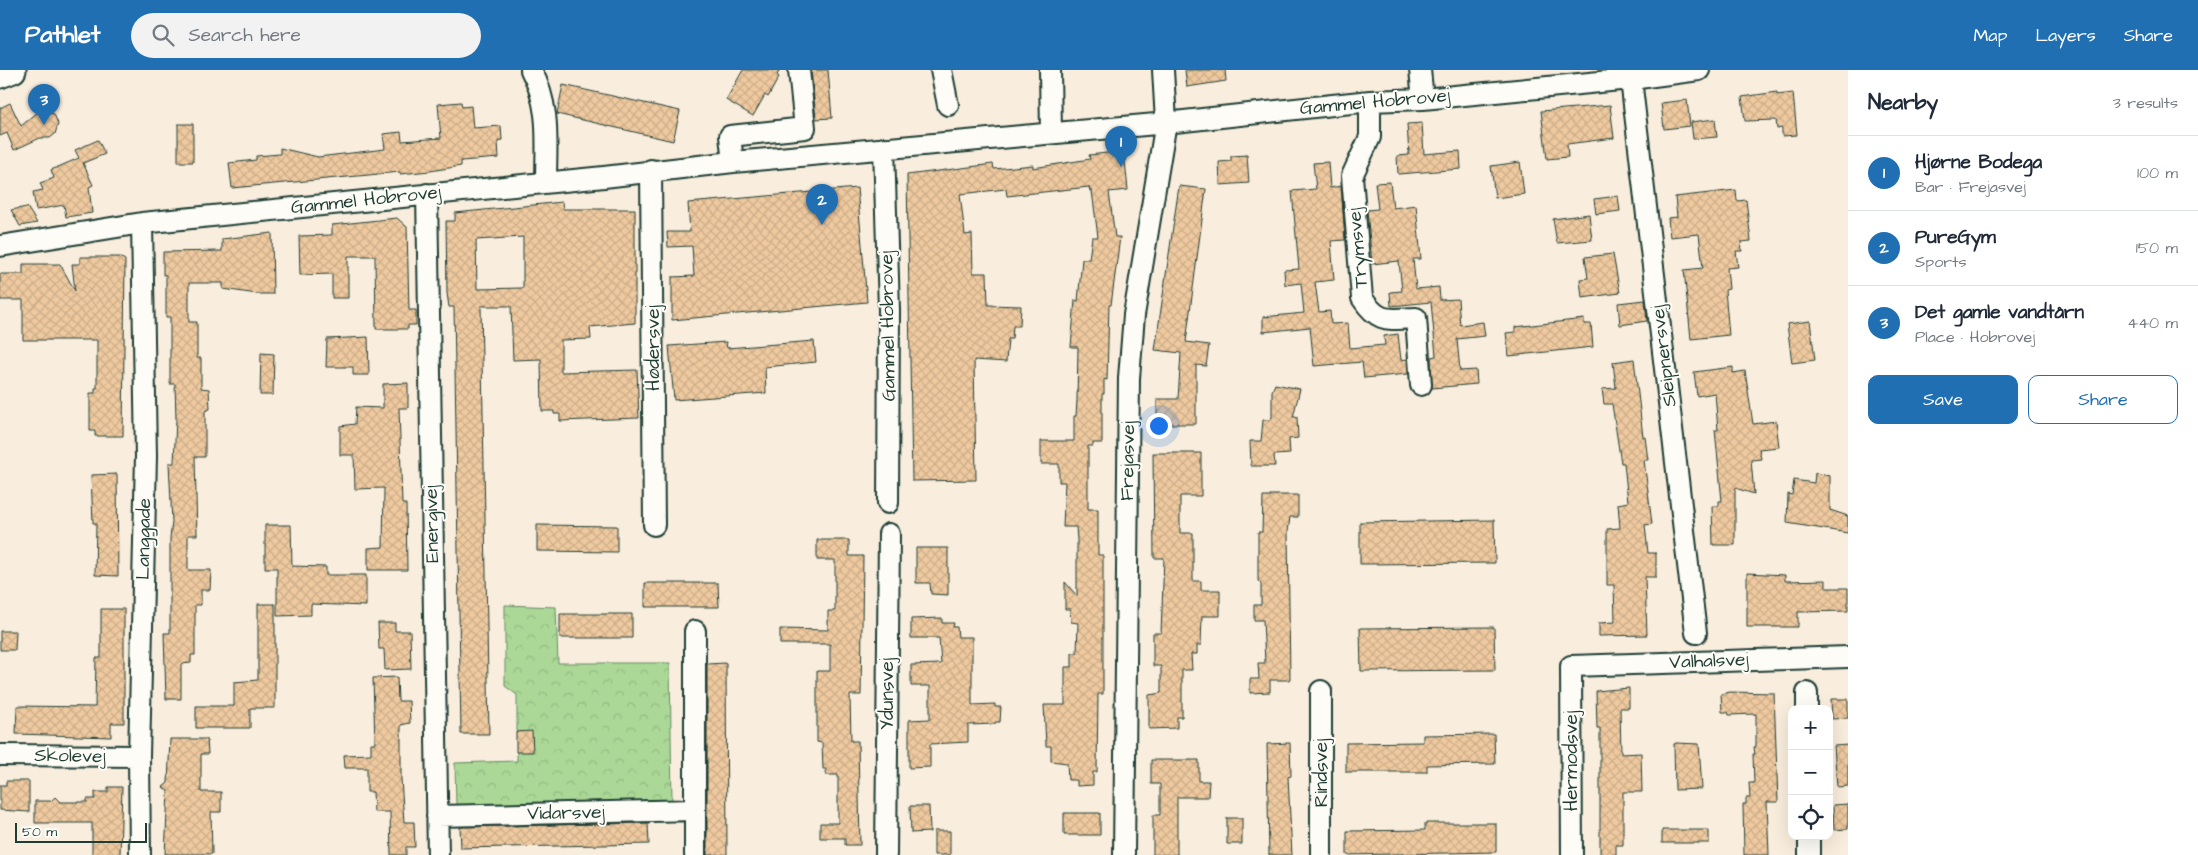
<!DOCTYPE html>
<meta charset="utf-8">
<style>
body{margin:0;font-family:"Architects Daughter",sans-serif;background:#f2f2f3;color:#1f2937}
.controls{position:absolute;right:15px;bottom:15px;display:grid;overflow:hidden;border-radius:10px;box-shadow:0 5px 20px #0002}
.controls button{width:45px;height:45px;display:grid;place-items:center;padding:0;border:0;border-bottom:1px solid #e0e1e3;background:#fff;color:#1f2937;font:25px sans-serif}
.scale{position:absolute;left:15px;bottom:12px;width:132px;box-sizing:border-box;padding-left:5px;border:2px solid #1f3d34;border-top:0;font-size:14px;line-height:18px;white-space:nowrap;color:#1f3d34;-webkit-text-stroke:4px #fdfcf7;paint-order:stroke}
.you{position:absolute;left:1158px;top:355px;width:18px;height:18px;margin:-12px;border:4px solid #fff;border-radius:50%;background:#1a73e8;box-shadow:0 0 0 8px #1a73e833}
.badge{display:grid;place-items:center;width:32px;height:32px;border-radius:50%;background:#1f6fb2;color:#fff;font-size:16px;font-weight:700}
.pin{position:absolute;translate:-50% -41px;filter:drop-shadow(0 1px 2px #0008)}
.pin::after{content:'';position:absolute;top:26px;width:18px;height:15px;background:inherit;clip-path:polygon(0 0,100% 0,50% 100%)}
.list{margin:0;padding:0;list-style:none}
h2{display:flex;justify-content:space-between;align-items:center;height:65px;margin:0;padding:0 20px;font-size:21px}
h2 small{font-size:16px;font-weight:400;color:#747a83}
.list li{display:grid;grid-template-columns:32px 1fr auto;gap:15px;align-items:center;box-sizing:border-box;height:75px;padding:0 20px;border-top:1px solid #e0e1e3}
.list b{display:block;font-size:19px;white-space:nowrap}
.list p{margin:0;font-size:16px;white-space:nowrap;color:#747a83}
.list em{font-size:16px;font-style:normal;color:#747a83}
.actions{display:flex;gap:10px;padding:15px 20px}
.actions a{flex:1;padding:11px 0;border:1px solid #1f6fb2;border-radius:10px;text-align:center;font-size:18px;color:#1f6fb2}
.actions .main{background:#1f6fb2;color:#fff}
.icon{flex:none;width:28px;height:28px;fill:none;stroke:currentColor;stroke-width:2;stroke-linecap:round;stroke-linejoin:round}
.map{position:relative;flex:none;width:1848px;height:785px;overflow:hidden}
header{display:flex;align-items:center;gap:30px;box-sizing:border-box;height:70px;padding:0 25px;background:#1f6fb2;color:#fff}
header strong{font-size:24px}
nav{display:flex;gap:28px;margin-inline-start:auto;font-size:18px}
.search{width:350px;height:45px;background:#f2f2f3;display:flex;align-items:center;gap:12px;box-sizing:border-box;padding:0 18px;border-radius:28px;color:#747a83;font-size:19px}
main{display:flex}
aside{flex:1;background:#fff}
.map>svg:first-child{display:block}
.park{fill:url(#park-crowns);stroke:#658a65}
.building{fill:url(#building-cross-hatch);stroke:#1f3d34;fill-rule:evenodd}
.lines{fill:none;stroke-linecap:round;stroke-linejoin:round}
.minor-casing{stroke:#1f3d34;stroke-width:24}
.tertiary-casing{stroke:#1f3d34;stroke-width:29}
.minor{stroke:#fdfcf7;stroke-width:20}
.tertiary{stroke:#fdfcf7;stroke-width:25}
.labels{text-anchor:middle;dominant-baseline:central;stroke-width:4;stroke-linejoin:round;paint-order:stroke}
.street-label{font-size:19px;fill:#1f3d34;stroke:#fdfcf7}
</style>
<header>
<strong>Pathlet</strong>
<div class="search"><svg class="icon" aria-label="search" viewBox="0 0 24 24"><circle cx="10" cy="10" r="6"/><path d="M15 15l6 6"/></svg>Search here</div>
<nav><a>Map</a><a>Layers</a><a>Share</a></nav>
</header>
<main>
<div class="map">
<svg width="1848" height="785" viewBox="0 0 1848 785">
<defs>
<pattern id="park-crowns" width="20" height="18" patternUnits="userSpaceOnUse" patternTransform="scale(1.25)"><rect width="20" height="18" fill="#abd896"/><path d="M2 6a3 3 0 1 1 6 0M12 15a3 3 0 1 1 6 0" fill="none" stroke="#93ba82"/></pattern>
<pattern id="building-cross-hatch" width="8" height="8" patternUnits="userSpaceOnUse" patternTransform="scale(1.25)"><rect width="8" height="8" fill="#efc99f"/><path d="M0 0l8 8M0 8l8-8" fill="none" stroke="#ccae8a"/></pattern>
</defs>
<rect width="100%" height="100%" fill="#f9eddd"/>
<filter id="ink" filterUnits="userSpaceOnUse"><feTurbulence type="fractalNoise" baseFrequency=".02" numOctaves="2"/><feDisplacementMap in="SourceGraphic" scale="10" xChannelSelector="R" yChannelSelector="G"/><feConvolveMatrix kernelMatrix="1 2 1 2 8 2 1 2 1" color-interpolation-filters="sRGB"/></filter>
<g filter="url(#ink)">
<!-- park -->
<path class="park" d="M505,535l51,2 2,56h112l2,140 -216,3 -1,-43 62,-2v-66l-12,-9z"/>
<!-- building -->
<path class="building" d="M743,0h37l-3,5 2,2 -11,20 -3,-2 -12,21 -27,-16z
M811,0h17l4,48 -16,1z
M1185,0h40l1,11 -39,6z
M563,15l117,26 -7,30 -116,-27z
M1777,22v3l16,-2 4,42 -15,1v-8l-5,1 -1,-9 -31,1 -3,-24z
M1687,30l3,26 -26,3 -3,-26z
M461,32l1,5 9,-1 2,22 28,-2 1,14 -4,1 1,17 -38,3v5l-31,5 -30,3v-2l-168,16 -3,-25 27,-3v-4l24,-2v-6l38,9 67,-8 -2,-15 18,-2 1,9 39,-3 -3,-34z
M10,33l11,23 17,-14 6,-1 10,3 4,10 -3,10 -5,4h-10l-26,12 -7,-17 -7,3v-28z
M1610,35l4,33 -47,6 1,13 -21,2 -6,-48z
M1715,49l2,18 -24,2 -2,-17z
M1422,53l2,31 36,-3 1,18 -63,5 -1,-18 12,-1 -2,-31z
M178,54h15v38h-15z
M98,70l7,14 -22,9 10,22 -4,2 3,26 -26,4 -2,-12 -28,5 -3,-18 10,-2 -3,-7 14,-5 -3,-8 28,-12 -4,-8z
M1124,81l4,39 -19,2 6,45h5l-9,68h-2l-2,75 -3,-1v15h-2v49h-9v3h-5v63h10v46h5v139h-5l-1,78h-4v13l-16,1v-6h-9l-1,-17 -16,-2v-15h-5l-2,-41h21v-38h7v-14h5l1,-30 -7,-1 -1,-13h-5v-27l12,14v-56l-1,-13h-13l2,-45h-6v-18h-18v-23h33v-25h2l1,-16 1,-53h-7l4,-47 3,1 4,-42h7l3,-22h6l-6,-46h-2l-1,-4 -82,9 -1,-7 -46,5 5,41 7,-1 1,39h14l1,32 33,1 -1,20h-7l-1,13h-4l-2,23 -32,-2 2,120 -64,1 -5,-306 86,-11 1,5 39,-4v3l57,-9 -1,-4z
M1247,85l2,28 -29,2 -1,-23 12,-1v-5z
M1328,92l2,26 11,-2 4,54 -14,1 3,39 -19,2 4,30 11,-1 1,13 17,-1 2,25 35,-3 -1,-9 14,-2 3,26 6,-1 1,15 -44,4 -2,-16 -48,4 -4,-39 -47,5v-15l41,-4 -3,-30 -16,2 -1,-15 15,-1 -7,-78 24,-2 -3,-26z
M1520,92l4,32 -29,4 -4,-32z
M1390,112l3,26 23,-3 5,54h-8l3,30 23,-2 1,13 18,-1 2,26 23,-3 2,14 -28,3 3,32 16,-1 1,14 -45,4 -1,-31 5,-1 -5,-54 -40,4 -1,-14 12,-1 -3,-30 -27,3 -5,-54 11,-1 -3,-26z
M1179,116l27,3 -20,153 23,3 -3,21 -10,-1v59h-39v-25h21l3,-46 -26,-3z
M857,118l10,114 -195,18v-43l22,-1 -2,-30 -24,1 -1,-15h23l-2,-29z
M1736,120l1,11 9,-1 5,41 -10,1 1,9h-6l2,16 -11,1 2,21 -4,1 4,45 -38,4 -7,-69 19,-2 -4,-34 -29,3 -2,-19 9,-1 -2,-20z
M1618,126l2,15 -24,3 -2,-15z
M562,132l1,7h72v114l-45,4 1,12 -30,1v32l76,-2 2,48 -79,3v-7h-6v-3h-12l-1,-52 -28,1 -2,-54h-30l8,428h-28l-7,-427h-5l-2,-14 -1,-72h9v-8zM523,167v51l-46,1 -1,-49z
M27,137l10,16 -17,3 -9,-16z
M1589,144l3,26 -35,3 -4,-24z
M397,148l10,9 2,83h7v15h-8v4h-32l-1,-73h-27v42h-16v-24l-32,1 -1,-39 33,-1v-10z
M272,163l1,61h-16l-34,-5v-6h-34v39h8v36h4v30l8,1 1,20 -5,2v46h-10l2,78h-9v35h23l-1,20h-9v15h-6v50h-4v8l-10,1v35h-15l-2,-66h6v-95l2,-16 -3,-59h5l2,-44 -1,-35h-5v-67h-4v-42h-3v-23l59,-1v-12z
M1613,184l7,39 -38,5 -2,-19 8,-1 -3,-21z
M80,187h40l5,3 -2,176h-28v-5h-5v-38h5v-5h2v-48h-74v-40h-23v-26h23v-10h37l15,27 -3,-27h8z
M1645,230l2,21 -27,4 -2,-22z
M1584,249v5h7l2,23 -84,9 -3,-23 9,-1v-5z
M1810,251l5,39 -23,3 -5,-39z
M368,267l1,38h-16v-8h-27l1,-28z
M814,271l2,21 -51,5 1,26 -92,7 -5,-54 57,-4 1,6z
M261,283l13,1 -1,41h-13z
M1634,289l9,78h2l3,23h-4l8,64 -7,1 3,28h8v24h-11l2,58 -48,1v-13l16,-1 -1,-37h-7v-56l13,-1 -2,-24 10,-2 -4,-39h-3l-9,-59h-8l-2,-15 14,-1 -3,-26z
M1733,297v6l12,-2 8,53 23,-3 3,26 -20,2 2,10 -10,1 3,34 -19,-6v57h-22l-1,-39h7v-5h3l-7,-71h3l-3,-37 -18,3 -3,-24z
M408,313v25h-9l3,96h4l1,66h-39v-22l15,-1 1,-59 -29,1 -1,-34h-14v-29l15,-2 1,-17 27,1v-24z
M1275,314l25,5 -7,28h4l1,21 -9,1 1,15 -16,1 1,11h-24l-1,-25h11l2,-21h7l2,-3v-26z
M1153,383h48v43h-21v37h13v48h8v9h19v26h-18l-1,29h-4v9h-6l1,16h-10v47h-5v11l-28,1v-34l12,-2v-27h-8v-33h8l3,-75h-10z
M1815,403l15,3v34l18,6v17l-61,-10 1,-29 4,1 2,-15 20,3z
M117,404l1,102 -23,-1 1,-52h-3l-2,-48z
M1270,425h28v22h-8l-2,15 2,148h-20v12l-20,1v-14h9l-1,-16h7l-2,-43h-9v-15h7v-21l-3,-3v-49h4l1,-35h8z
M1494,450l1,43 -135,1v-42z
M265,455h26l1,41 34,1v8h40v31l-55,-2v11l-34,1v-48h-12z
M537,455l80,1v26l-80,-1z
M817,470h32v16h14l-2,139h-11l1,46h7l2,104h-15v-7h-25v-15h18v-48h-12v-6h-3l-1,-26 -5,-1v-71h13v-27h-50v-15l48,1v-19h7v-51h-18z
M916,478h32v47l-17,-1 -1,-11h-14z
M1747,503l38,2v6l41,-1v8h22v23l-50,1v15h-51z
M645,513h73l1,24h-74z
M258,534h17v104h-25v20h-54v-22h38v-24l24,-2z
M101,539h23v114h-13v14l-95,-3 1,-28 78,1 1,-49h5z
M560,544h72v24h-72z
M942,548v5h12l-1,4h4l1,10h14v68l23,-1v3h6l-1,15h-5v2l-27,1v17l-38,2v23l-21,1v-48l21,-1v-33h-19v-21l30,-1 -2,-26h-28v-19z
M378,553h17v8h15l1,38 -26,1 -1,-21h-5z
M1494,557l1,43 -134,1 -1,-43z
M0,561h16l-1,19h-15z
M726,593l1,192h-20v-191z
M397,607l1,24h11l1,22 -9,2v54l3,43h10l1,25h-9v8h-15l-1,-43h-16l-1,-20h-6v-24h-22l-1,-13 27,-1v-11h4l-2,-65z
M1629,618v20h-9l1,46 20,-1 1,39h-19v53h-7v10h-16v-127h-3l-1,-37z
M1729,622l45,1 4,109h-11l2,53h-25l-1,-51h3v-6h4l-1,-15h5l-1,-29h2l-1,-7 2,-1v-32l-27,1 -1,-3h-6l-1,-18z
M1831,629h17v19l-16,1z
M532,661l1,21h-17v-20z
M1494,664l1,30 -68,1v7h-81v-29l77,-1v-7z
M170,669h37l1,15h-7v38h20v20h-10l1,42h-47l3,-63 -5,-4 5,-4z
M1290,673l1,33 -3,1 4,78h-23l-2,-111z
M1676,673l23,1 3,45 -27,1 -1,-46z
M1848,675v41l-11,1 -3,-41z
M1151,690h48v21h10l-1,16h-31v58h-24v-40h7v-31h-9z
M6,711h23v31l-29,-2v-25h6z
M108,717h14l-2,68h-28v-32h-57v-22h16l4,-4 5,5h27v-3h8v-7h13z
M1848,734v25l-14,1 -1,-25z
M910,736h19l1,26 -19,1z
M1064,743h36v22h-36z
M1227,748h15v26h-15z
M648,753l1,21 -188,4 -1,-21z
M1425,753h71v29l-149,3v-24l78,-1z
M1662,760h47v13h-47z
M934,761h16v24h-16z"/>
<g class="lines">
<!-- minor casing -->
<g class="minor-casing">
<path id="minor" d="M531,0c20,37 15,72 15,112
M941,0l7,35
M1050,0l1,63
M1420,0l3,29
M1631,9l65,554
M1370,31v36l-18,39 10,122c17,26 26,21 54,20l5,67
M884,78l5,162 -1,193
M733,92l-3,-26 75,-8 -6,-58
M651,100l3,355
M427,124l11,661
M0,176l142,-23 462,-46 129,-15 423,-38 214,-23 53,-2 208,-20 68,-9
M695,561v224
M1807,623v16
M0,685l139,1
M437,746l258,-6
M1809,766v19
M140,785l-1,-99 7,-300 -4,-233
M886,785l3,-321
M1124,785l5,-477 5,-63 32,-193 -3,-52
M1321,785v-164
M1572,785l-1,-189 277,-9"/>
</g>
<!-- tertiary casing -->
<g class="tertiary-casing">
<path id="tertiary" d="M0,5l13,-5"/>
</g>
<!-- minor -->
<use href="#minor" class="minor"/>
<!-- tertiary -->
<use href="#tertiary" class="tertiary"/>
</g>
</g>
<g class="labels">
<!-- street labels -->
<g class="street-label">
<text transform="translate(1375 32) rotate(-5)">Gammel Hobrovej</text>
<text transform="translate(366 130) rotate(-6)">Gammel Hobrovej</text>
<text transform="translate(1358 178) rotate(-95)">Trymsvej</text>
<text transform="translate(888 256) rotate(-91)">Gammel Hobrovej</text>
<text transform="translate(653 278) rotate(-90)">Hødersvej</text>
<text transform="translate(1664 286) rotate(-97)">Sleipnersvej</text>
<text transform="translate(1128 391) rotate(-89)">Frejasvej</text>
<text transform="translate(432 454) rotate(-91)">Energivej</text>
<text transform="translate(144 469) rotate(-89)">Langgade</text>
<text transform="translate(1709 591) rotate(-2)">Valhalsvej</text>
<text transform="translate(887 624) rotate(-90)">Ydunsvej</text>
<text transform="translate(70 686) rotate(1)">Skolevej</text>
<text transform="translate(1571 691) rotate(-90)">Hermodsvej</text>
<text transform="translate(1321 703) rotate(-90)">Rindsvej</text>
<text transform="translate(566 743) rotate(-1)">Vidarsvej</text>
</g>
</g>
</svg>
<div class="controls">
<button>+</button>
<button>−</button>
<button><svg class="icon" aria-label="locate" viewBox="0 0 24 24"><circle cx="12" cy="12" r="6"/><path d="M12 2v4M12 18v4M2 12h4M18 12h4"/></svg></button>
</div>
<div class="scale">50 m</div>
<div class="you"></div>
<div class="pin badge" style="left:1121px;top:97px">1</div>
<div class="pin badge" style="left:822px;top:155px">2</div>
<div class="pin badge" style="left:44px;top:55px">3</div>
</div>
<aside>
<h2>Nearby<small>3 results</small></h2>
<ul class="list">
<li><span class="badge">1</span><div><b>Hjørne Bodega</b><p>Bar · Frejasvej</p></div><em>100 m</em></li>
<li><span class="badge">2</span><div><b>PureGym</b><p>Sports</p></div><em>150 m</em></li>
<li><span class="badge">3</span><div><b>Det gamle vandtårn</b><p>Place · Hobrovej</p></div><em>440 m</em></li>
</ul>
<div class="actions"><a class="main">Save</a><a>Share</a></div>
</aside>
</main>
